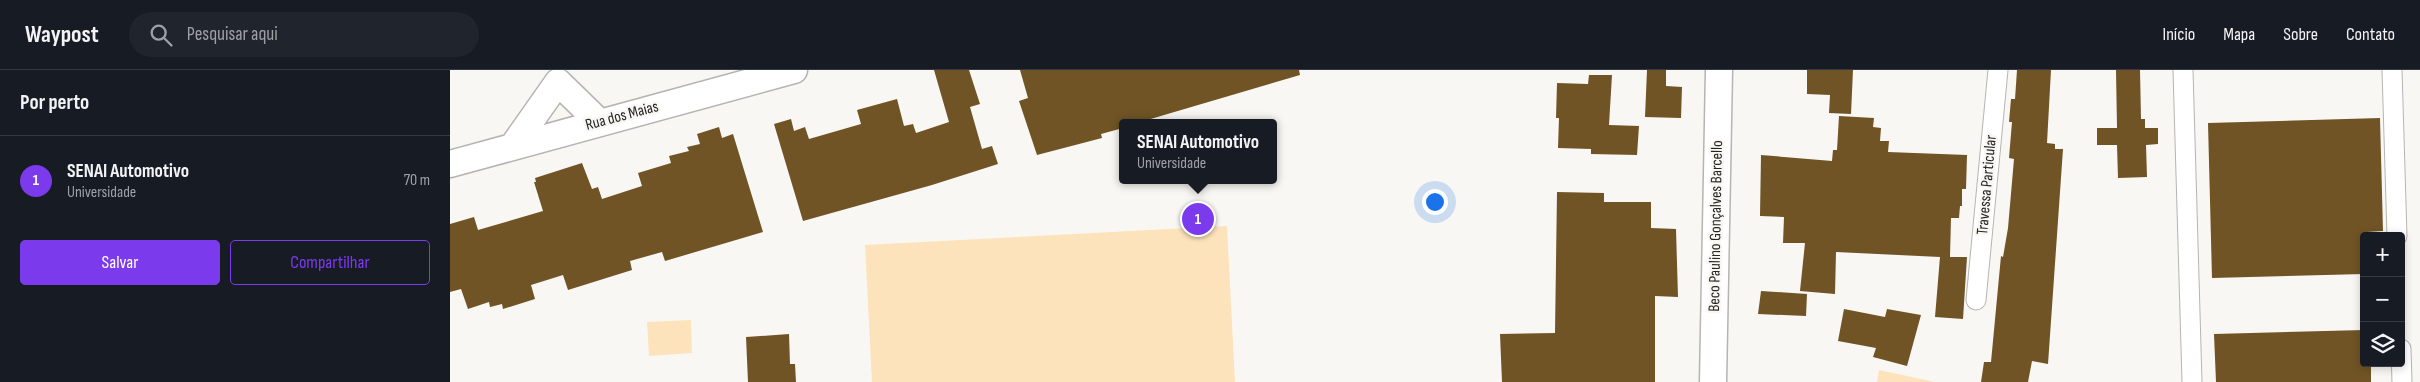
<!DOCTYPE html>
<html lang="pt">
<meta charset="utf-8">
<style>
body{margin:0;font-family:"Sofia Sans Condensed",sans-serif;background:#20242c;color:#f1f3f6}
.controls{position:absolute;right:15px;bottom:15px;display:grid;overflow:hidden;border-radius:5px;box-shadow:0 2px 8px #0003}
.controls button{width:45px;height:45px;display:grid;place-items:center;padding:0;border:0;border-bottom:1px solid #363941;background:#171b24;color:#f1f3f6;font:25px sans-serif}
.you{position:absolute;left:984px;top:131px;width:18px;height:18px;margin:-12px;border:4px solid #fff;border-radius:50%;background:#1a73e8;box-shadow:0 0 0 8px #1a73e833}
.badge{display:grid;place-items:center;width:32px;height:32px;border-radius:50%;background:#7c3aed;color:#fff;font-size:16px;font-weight:700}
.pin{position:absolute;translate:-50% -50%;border:2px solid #fff;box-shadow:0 1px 5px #0006}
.popup{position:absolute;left:669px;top:49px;width:158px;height:65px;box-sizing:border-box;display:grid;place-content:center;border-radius:5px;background:#171b24;filter:drop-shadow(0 1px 4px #0005);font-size:16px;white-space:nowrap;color:#9ea1a6}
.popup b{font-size:19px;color:#f1f3f6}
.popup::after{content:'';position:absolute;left:50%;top:100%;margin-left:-10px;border:10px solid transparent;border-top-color:#171b24}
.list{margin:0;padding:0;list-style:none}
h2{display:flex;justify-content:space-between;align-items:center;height:65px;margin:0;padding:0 20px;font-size:21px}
h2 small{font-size:16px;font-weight:400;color:#9ea1a6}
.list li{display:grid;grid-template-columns:32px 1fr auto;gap:15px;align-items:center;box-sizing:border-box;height:90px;padding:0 20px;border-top:1px solid #363941}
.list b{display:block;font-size:19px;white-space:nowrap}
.list p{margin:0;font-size:16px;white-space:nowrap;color:#9ea1a6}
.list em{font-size:16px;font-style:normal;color:#9ea1a6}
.actions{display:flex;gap:10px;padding:15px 20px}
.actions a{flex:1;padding:11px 0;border:1px solid #7c3aed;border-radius:5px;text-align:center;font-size:18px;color:#7c3aed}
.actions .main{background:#7c3aed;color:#fff}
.icon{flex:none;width:28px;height:28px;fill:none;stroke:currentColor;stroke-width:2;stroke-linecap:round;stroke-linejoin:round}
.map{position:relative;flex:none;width:1970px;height:312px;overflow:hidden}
header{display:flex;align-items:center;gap:30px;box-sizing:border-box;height:70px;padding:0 25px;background:#171b24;border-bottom:1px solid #363941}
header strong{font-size:24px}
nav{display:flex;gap:28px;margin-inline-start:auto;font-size:18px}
.search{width:350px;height:45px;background:#20242c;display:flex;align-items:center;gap:12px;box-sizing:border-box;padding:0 18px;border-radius:28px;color:#9ea1a6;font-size:19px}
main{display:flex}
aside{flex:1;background:#171b24}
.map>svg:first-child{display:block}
.green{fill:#fde3bb}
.building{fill:#705425}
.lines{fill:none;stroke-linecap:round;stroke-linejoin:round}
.minor-casing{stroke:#b6b4b1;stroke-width:21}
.secondary-casing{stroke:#b6b4b1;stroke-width:29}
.minor{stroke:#fff;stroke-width:19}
.secondary{stroke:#fff;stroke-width:26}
.labels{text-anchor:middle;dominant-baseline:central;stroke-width:5;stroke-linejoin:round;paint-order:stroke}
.street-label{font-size:16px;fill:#262524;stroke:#f9f7f3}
</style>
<header>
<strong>Waypost</strong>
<div class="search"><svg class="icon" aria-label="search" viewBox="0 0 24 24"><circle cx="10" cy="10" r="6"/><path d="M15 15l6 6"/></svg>Pesquisar aqui</div>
<nav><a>Início</a><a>Mapa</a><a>Sobre</a><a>Contato</a></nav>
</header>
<main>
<aside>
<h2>Por perto<small></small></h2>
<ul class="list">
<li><span class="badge">1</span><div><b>SENAI Automotivo</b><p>Universidade</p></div><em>70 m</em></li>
</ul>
<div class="actions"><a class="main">Salvar</a><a>Compartilhar</a></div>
</aside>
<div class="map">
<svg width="1970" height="312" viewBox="0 0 1970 312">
<rect width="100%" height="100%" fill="#f9f7f3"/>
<!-- green -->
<path class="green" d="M777,156l8,156h-363l-7,-137z
M241,250l1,33 -43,3 -2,-34z
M1429,300l56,12h-58z"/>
<!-- building -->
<path class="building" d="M484,0h35l11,34 -10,3 12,42 10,-3 6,18 -66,21 -129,36 -29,-97 17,-5 3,12 11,-4 4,12 52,-15 -4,-14 40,-11 7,27 9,-2 3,9 33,-11z
M570,0h279l1,5 -163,48h-14v5l-22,6 1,4 -65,17 -18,-54 9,-3z
M1197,0h19v16l16,1 -1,31 -36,-1z
M1357,0h46l-2,44 -22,-1 1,-18 -23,-1z
M1567,0h34l-4,73 8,1v5h8l-15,215 -16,-3 -4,21h-47l3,-20h7l10,-106 2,1 5,-29 6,-69 -5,-1 3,-36h-3l2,-23h4z
M1666,0h24l1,49h4v9h13v16l-12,1 1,32 -29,1 -1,-33h-20v-17h20z
M1139,5h23l-3,50 30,1 -2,29 -46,-1v-5l-33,-1 1,-30h-3l1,-35 31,1z
M1389,46l35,2 -1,9 8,1 -1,13h9l-1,11 79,3 -1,34h-4v17h-2l-1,12h-8l-1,39h17l-4,62 -28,-2 5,-60 -104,-5 -1,42 -35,-3 5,-48h-22l1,-26 -24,-1 1,-61 71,6 1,-11h4z
M1930,48l3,113 -16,1v4h-3v38l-152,4 -4,-155z
M269,57l3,11 11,-4 30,98 -98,29 -3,-9 -32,9 2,9 -64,20 -5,-15 -32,10 4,14 -32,10 -1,-5 -12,3 -1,-5 -21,7 -7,-20 -11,3v-68l24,-7 4,13 65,-19 -9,-29h2l-1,-4 47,-15 10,26 6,-2 4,12 40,-13 -4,-13 33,-10 -2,-7 20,-5 -2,-4 13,-3 -3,-10z
M1107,122l47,1v9h47v26l25,1 2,68 -23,-1v86h-153l-2,-48 55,-1z
M1311,221l46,3 -1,22 -48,-2z
M1394,239l41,8 2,-8 34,6 -14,51 -34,-9 3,-9 -38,-7z
M1914,260v33h7v19h-155l-2,-48z
M339,264l1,30h5l1,18h-48l-2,-45z"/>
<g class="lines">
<!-- minor casing -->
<g class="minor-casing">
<path id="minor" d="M1733,0l9,312
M1942,0l5,166
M1526,230l22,-230
M1951,279l1,33"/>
</g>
<!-- secondary casing -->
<g class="secondary-casing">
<path id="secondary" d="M63,76l45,-64 42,41
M0,94l344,-94
M1263,312l6,-312"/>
</g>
<!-- minor -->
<use href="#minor" class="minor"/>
<!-- secondary -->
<use href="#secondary" class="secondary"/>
</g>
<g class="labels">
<!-- street labels -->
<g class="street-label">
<text transform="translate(172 46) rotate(-15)">Rua dos Maias</text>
<text transform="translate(1537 115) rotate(-85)">Travessa Particular</text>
<text transform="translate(1266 156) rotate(-89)">Beco Paulino Gonçalves Barcello</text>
</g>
</g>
</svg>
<div class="controls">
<button>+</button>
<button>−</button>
<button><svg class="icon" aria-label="layers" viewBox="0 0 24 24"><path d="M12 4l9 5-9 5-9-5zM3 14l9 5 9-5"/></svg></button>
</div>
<div class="you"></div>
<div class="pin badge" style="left:748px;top:149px">1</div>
<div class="popup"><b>SENAI Automotivo</b>Universidade</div>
</div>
</main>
